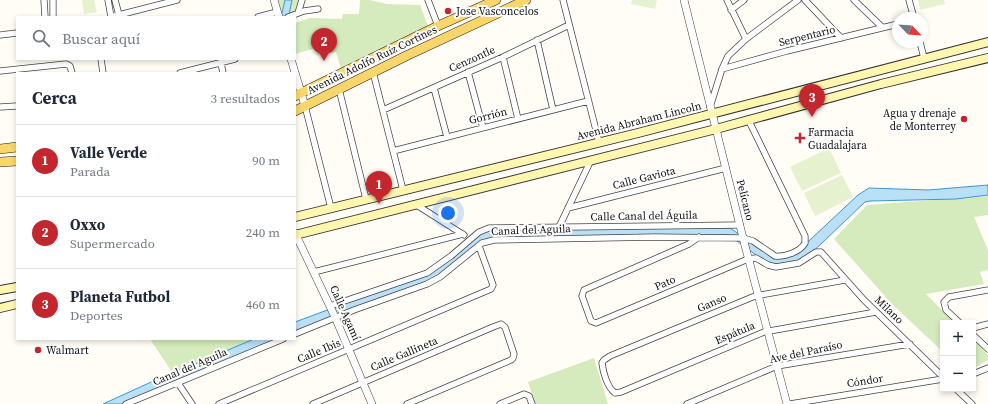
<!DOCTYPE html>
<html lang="es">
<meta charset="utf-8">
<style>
body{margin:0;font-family:"Source Serif 4",serif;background:#f2f2f3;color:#1f2937}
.controls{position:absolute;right:12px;bottom:12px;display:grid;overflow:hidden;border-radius:0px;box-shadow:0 2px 6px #0003}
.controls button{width:36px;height:36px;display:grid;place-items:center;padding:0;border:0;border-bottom:1px solid #e0e1e3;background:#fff;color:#1f2937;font:20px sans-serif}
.compass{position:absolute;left:892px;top:12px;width:36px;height:36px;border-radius:50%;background:#fff;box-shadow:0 2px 6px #0003;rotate:115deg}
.you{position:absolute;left:448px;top:213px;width:14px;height:14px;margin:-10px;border:3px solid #fff;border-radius:50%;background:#1a73e8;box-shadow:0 0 0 6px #1a73e833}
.badge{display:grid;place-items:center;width:26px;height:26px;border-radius:50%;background:#c4262e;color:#fff;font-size:13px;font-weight:700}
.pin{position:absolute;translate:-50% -33px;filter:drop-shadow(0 1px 2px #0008)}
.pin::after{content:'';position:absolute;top:21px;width:14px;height:12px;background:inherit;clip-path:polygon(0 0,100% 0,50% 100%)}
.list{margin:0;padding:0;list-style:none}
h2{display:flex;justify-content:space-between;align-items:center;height:52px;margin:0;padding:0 16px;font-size:17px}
h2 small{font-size:13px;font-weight:400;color:#747a83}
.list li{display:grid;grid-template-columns:26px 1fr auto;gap:12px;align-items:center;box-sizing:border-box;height:72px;padding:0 16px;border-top:1px solid #e0e1e3}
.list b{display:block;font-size:15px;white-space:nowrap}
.list p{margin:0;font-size:13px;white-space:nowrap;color:#747a83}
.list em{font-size:13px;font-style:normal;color:#747a83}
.icon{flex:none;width:22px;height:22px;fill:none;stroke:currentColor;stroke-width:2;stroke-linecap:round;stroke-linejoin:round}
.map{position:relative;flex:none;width:988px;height:404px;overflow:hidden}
.search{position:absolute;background:#fff;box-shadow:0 2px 6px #0003;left:16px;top:16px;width:280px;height:44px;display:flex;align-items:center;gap:10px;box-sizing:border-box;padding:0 14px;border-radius:0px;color:#747a83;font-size:15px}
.panel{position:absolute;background:#fff;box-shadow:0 2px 6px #0003;left:16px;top:72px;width:280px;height:268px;border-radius:0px}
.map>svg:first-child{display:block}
.green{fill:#d5ebbd}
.pitch{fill:#e6f2cf}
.water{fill:#b9e0f7;stroke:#3f96cf}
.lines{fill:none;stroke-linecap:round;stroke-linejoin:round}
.minor-casing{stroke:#444;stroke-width:7}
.tertiary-casing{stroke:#444;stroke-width:8}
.secondary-casing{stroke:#333;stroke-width:10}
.primary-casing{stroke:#222;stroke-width:10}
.minor{stroke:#fff;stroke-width:5.5}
.tertiary{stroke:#fff;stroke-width:7}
.secondary{stroke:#fff6b0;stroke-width:8}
.primary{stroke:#f9d66b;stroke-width:9}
.poi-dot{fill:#c4262e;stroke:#fff;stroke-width:1.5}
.labels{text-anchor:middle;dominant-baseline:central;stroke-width:4;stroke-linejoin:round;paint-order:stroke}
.poi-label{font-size:11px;fill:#111;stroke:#fff;text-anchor:start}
.street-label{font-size:11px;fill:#111;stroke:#fff}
</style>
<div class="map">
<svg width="988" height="404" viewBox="0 0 988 404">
<rect width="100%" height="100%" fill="#fffdf5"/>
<!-- green -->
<path class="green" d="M274,0h28l-4,13 -11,4h-8z
M360,0h9l18,4 33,1 8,21 -87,43 -5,-17 -19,3 -1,-7 -21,6v-31l15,-5 32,1 1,-5h16z
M988,196v19l-14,2 14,33v20l-8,2 4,12 -58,10 29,29h-12v29l-52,-49 -57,-64 33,-34z
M150,339h104l-54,23 -28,10z
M973,340l15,15v5l-15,8z
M594,358l14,46h-73l-7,-22z"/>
<!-- pitch -->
<path class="pitch" d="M82,0h12l3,12 -13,2z
M632,0h25l-2,9 -24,-5z
M918,0h26l1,4 -25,6z
M829,148l12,25 -39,18 -12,-24z
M842,175l11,22 -38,19 -11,-23z"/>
<!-- water -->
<path class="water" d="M285,0h7l-3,15 -8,2z
M988,185v10l-32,4 -86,2 -5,1 -62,59 -35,4 -12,-10 -27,-20 -241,6 -48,36 -145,57v-12l127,-47 63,-46 245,-1 44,30 22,-5 62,-58 11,-7 59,2z
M254,339h29l-157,65h-23l70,-32 27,-10z"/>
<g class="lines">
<!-- minor casing -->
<g class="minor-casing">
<path id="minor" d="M44,0l1,17
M53,0v17
M108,0l3,17
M115,0l4,15
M428,0l10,26
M563,0l36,142
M727,0l19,39
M805,0l36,38
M854,0l28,27
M909,0l5,18
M731,10l13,-10
M298,13l4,-13
M111,17l66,-17
M258,17l19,-5
M288,17l16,-6 14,-2
M0,35l17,-2
M537,40l16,70
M920,42l4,16
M503,57l15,62
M101,59l2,14
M221,63l2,10
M722,69l65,-18 111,-27
M0,71l66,-7 4,2 2,7
M373,72l30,118
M468,72l15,56
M180,73l55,-14
M434,88l13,49
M339,89l27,110
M305,106l26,102
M0,107l17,-1
M710,107l12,-38 6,-13 18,-17 52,-39
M383,110l120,-53 66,-32
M393,151l195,-50
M415,204l49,31
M568,208l158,-40
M559,227l32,-67
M699,237l-10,7 -105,46 -2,6 9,25 5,2 152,-64 8,-1 12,7 8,2 23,-4 17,-11h5l43,48 79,77
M314,272l149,-38
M845,280l-90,16 -145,60 -6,4 -2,3c1,9 5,24 13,30l6,-1 143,-60 112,-20
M330,306l97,-33 24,-17 28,-24 10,-4 251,-3
M960,323l-14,-13 -2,-8 5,-5 39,-7
M973,328l15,-4
M295,334l59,-24 73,-26 13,-7 42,-34 12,-3 161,-3 88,1 10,3 22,15c10,1 25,-4 30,-13v-7l-57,-117
M973,335l15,14
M973,374l15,-6
M178,383l14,21
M956,389l16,15
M126,404l157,-65
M219,404l272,-115 2,-4 -14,-39
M313,404l180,-77 8,-3 4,3 9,27 -1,4 -2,2 -104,44
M500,404l24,-10 5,2 3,8
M687,404l90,-38 133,-22
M790,404l153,-25"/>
</g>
<!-- tertiary casing -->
<g class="tertiary-casing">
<path id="tertiary" d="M274,0l5,17
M684,0l59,238 44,166
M291,59l14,47
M295,233l40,84 37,87"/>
</g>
<!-- secondary casing -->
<g class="secondary-casing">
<path id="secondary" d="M295,217l343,-84 350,-91
M295,235l421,-106 165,-45 107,-26
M0,290l17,-3
M0,308l17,-4"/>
</g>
<!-- primary casing -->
<g class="primary-casing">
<path id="primary" d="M295,96l143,-70 58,-26
M295,111l113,-56 118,-55
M0,149l17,-2
M0,162l17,-1"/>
</g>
<!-- minor -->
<use href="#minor" class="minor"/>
<!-- tertiary -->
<use href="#tertiary" class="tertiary"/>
<!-- secondary -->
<use href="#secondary" class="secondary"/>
<!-- primary -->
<use href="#primary" class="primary"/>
</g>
<!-- markers -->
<g class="poi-dot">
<circle cx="448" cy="11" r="4"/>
<circle cx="964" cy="119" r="4"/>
<path d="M798 132h4v4h4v4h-4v4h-4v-4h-4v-4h4z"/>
<circle cx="38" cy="350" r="4"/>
</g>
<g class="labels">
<!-- poi labels -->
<g class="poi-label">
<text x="456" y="11">Jose Vasconcelos</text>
<text x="956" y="113" text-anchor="end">Agua y drenaje<tspan x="956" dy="13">de Monterrey</tspan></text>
<text x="808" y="132">Farmacia<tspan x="808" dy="13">Guadalajara</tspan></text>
<text x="46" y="350">Walmart</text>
</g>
<!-- street labels -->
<g class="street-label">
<text transform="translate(807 36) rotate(-14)">Serpentario</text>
<text transform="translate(472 59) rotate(-24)">Cenzontle</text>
<text transform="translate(372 60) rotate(-26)">Avenida Adolfo Ruíz Cortines</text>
<text transform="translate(488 116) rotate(-14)">Gorrión</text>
<text transform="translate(639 121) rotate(-14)">Avenida Abraham Lincoln</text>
<text transform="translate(644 178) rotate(-14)">Calle Gaviota</text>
<text transform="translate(745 200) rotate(76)">Pelícano</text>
<text transform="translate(644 216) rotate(-1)">Calle Canal del Águila</text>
<text transform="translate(531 230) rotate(-2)">Canal del Aguila</text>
<text transform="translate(665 283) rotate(-23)">Pato</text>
<text transform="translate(712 303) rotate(-23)">Ganso</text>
<text transform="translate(889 310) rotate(44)">Milano</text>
<text transform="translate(345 313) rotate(66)">Calle Agamí</text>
<text transform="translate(735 333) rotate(-23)">Espátula</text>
<text transform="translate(319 351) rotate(-23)">Calle Ibis</text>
<text transform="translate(806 352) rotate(-12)">Ave del Paraíso</text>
<text transform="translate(404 354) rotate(-23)">Calle Gallineta</text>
<text transform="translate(190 367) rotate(-23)">Canal del Aguila</text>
<text transform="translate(865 381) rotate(-9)">Cóndor</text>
</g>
</g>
</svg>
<div class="controls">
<button>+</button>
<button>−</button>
</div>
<svg class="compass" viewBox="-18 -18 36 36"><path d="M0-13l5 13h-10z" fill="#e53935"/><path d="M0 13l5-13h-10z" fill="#747a83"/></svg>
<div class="you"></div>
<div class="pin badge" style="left:379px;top:204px">1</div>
<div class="pin badge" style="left:324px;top:61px">2</div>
<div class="pin badge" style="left:812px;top:117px">3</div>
<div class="search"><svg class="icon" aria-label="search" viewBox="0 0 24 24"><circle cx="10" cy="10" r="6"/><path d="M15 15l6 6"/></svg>Buscar aquí</div>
<section class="panel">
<h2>Cerca<small>3 resultados</small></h2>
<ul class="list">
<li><span class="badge">1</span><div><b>Valle Verde</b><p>Parada</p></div><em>90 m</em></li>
<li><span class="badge">2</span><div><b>Oxxo</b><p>Supermercado</p></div><em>240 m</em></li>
<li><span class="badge">3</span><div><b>Planeta Futbol</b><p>Deportes</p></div><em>460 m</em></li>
</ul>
</section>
</div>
